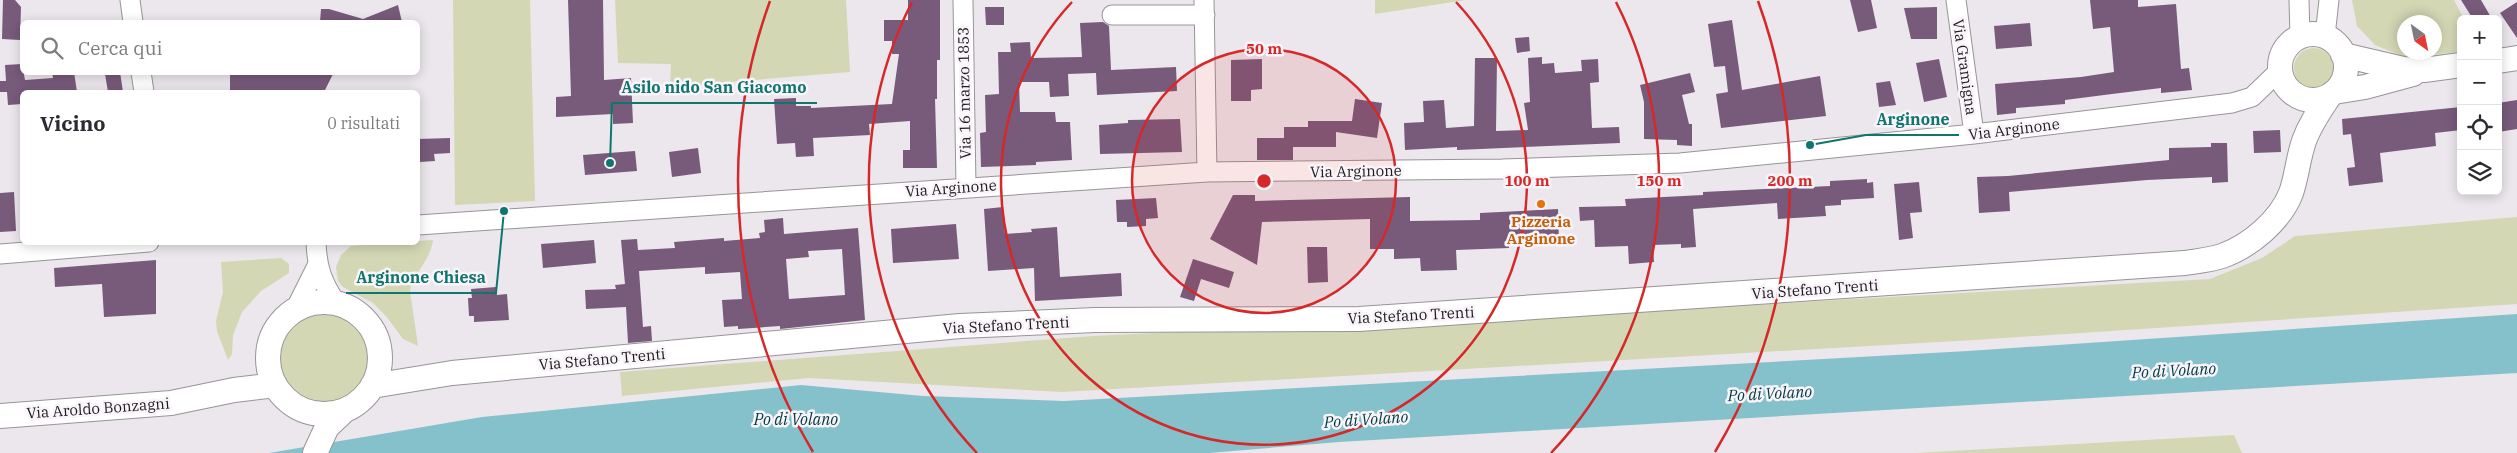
<!DOCTYPE html>
<html lang="it">
<meta charset="utf-8">
<style>
body{margin:0;font-family:"IBM Plex Serif",serif;background:#f7f7f7;color:#2b2b33}
.controls{position:absolute;right:15px;top:15px;display:grid;overflow:hidden;border-radius:8px;box-shadow:0 2px 12px #0003}
.controls button{width:45px;height:45px;display:grid;place-items:center;padding:0;border:0;border-bottom:1px solid #e1e1e2;background:#fff;color:#2b2b33;font:25px sans-serif}
.compass{position:absolute;left:2397px;top:15px;width:45px;height:45px;border-radius:50%;background:#fff;box-shadow:0 2px 12px #0003;rotate:147deg}
.list{margin:0;padding:0;list-style:none}
h2{display:flex;justify-content:space-between;align-items:center;height:65px;margin:0;padding:0 20px;font-size:21px}
h2 small{font-size:16px;font-weight:400;color:#7c7c81}
.icon{flex:none;width:28px;height:28px;fill:none;stroke:currentColor;stroke-width:2;stroke-linecap:round;stroke-linejoin:round}
.map{position:relative;flex:none;width:2517px;height:453px;overflow:hidden}
.search{position:absolute;background:#fff;box-shadow:0 2px 12px #0003;left:20px;top:20px;width:400px;height:55px;display:flex;align-items:center;gap:12px;box-sizing:border-box;padding:0 18px;border-radius:8px;color:#7c7c81;font-size:19px}
.panel{position:absolute;background:#fff;box-shadow:0 2px 12px #0003;left:20px;top:90px;width:400px;height:155px;border-radius:8px}
.map>svg:first-child{display:block}
.green{fill:#d4d7b4;fill-rule:evenodd}
.water{fill:#85c1cb}
.building{fill:#785a7b;fill-rule:evenodd}
.lines{fill:none;stroke-linecap:round;stroke-linejoin:round}
.minor-casing{stroke:#989498;stroke-width:21}
.major-casing{stroke:#989498;stroke-width:26}
.minor{stroke:#fff;stroke-width:19}
.major{stroke:#fff;stroke-width:24}
.ring{fill:none;stroke:#d62828;stroke-width:2.5}
.food-dot{fill:#e8710a;stroke:#f9f4f9;stroke-width:2}
.labels{text-anchor:middle;dominant-baseline:central;stroke-width:5;stroke-linejoin:round;paint-order:stroke}
.street-label{font-size:15px;fill:#1d1b1d;stroke:#f9f4f9}
.food-label{font-size:15px;font-weight:bold;fill:#c56008;stroke:#f9f4f9}
.water-label{font-size:16px;font-style:italic;fill:#003c43;stroke:#f9f4f9}
.centre{fill:#d62828;stroke:#f9f4f9;stroke-width:2.5}
.ring-label{font-size:15px;text-anchor:middle;font-weight:bold;fill:#d62828;stroke:#f9f4f9;stroke-width:5;stroke-linejoin:round;paint-order:stroke}
.leader{fill:none;stroke:#0f766e;stroke-width:2}
.callout-dot{fill:#0f766e;stroke:#f9f4f9;stroke-width:2}
.callout-label{font-size:16px;text-anchor:middle;font-weight:bold;fill:#0f766e;stroke:#f9f4f9;stroke-width:5;stroke-linejoin:round;paint-order:stroke}
</style>
<div class="map">
<svg width="2517" height="453" viewBox="0 0 2517 453">
<rect width="100%" height="100%" fill="#ebe7ec"/>
<!-- green -->
<path class="green" d="M453,0h77l5,201 -80,4z
M615,0h231l4,72 -180,15 1,-23 -53,-1z
M1375,0h91l-91,14z
M2352,0h102l10,19h-3v33l-57,5 -29,-12 -18,-19zM2404,22h30v30h-30z
M2294 68a20 20 0 1 1 40 0a20 20 0 1 1-40 0Z
M2517,217v87l-543,36 -912,52 -253,-14 -187,18 -2,-24 473,-36 619,-29 498,-28 52,-21 33,-22z
M433,240c-3,22 -20,33 -23,51l8,55 -15,-7 -17,-23 -13,-13 -30,-16 -5,-6 -2,-14 5,-12 10,-9z
M281,258l8,6v9l-28,18 -19,21 -9,23 -1,19 -4,6 -11,-29 -1,-10 7,-29 -2,-30z
M280 358a44 44 0 1 1 88 0a44 44 0 1 1-88 0Z
M2234,435l8,18h-326z"/>
<!-- water -->
<path class="water" d="M2517,314v59l-1178,69 -130,11h-940l213,-36 319,-32 122,11 141,5 904,-50z"/>
<!-- building -->
<path class="building" d="M3,0h12l6,7 -1,33 -18,-1z
M568,0h35l1,80 27,-2 2,45 -20,1v-10l-57,3v-20l15,-1z
M908,0h32v60h-3v39h-2l2,69h-34v-18h7v-29l-41,3 1,11 -57,3 1,18 -18,1 -1,-14 -18,1 -3,-45 22,-1v8h15v2l81,-4 7,-50h-7v-13h-8v-21h24z
M1850,0h21l6,28 -19,4z
M2090,0h48v7l38,-3 5,65 8,-1 3,22 -31,3v-5l-49,6 -47,6v4l-49,4v5l-19,2 -2,-31 86,-7 33,-5 -4,-45 -17,2z
M2461,0h20l11,19h-19z
M2517,2v36l-17,-25z
M398,5l4,17h-82l1,-13h8l34,10z
M985,7h19v18h-18z
M1937,7v32h-26l-7,-31z
M1732,20l10,70 78,-14 6,40 -105,12 -5,-34 12,-2 -3,-26 -11,1 -6,-43z
M1103,22l6,4 2,44 65,-3 1,24 -80,4 -1,-22 -28,1 1,22 -19,1 -1,-15h-30l1,30h35l1,10h14l2,38 -36,2v3l-55,2 -1,-34 6,-1 -1,-37 14,-1 -1,-42h13l-1,-9 20,-1 1,16 51,-1 -2,-34z
M2030,23l2,23 -36,3 -2,-23z
M1529,37l1,14 -13,2 -2,-15z
M1542,57v7l12,-1 1,10 27,-2 -1,-11 17,-1 1,23 -9,1 2,45 27,-1 1,16 -163,7v-3l-52,3 -1,-27 20,-1 -1,-21 21,-1 2,28 28,-2 1,-68h22l-1,73 32,-1 -4,-27 6,-1 -2,-44z
M1262,59v30l-11,1v11h-20v-41z
M1939,59l8,38 -23,5 -8,-39z
M22,64l3,16 28,-2 -1,-6h22l3,20h-55v12l-14,1 -1,-13h-7v-11h6l-1,-16z
M113,72h7l3,20h-15l-3,-18z
M230,72h104l-10,20h-94z
M1690,73l5,19 -13,3 7,29h3v22l-15,-1v-5l-33,-1v-37l-4,-17z
M1890,81l6,24 -17,2 -3,-24z
M1355,99l27,4 -5,35 -41,-6v15h-43v13h-36v-22h27v-11h24v-6h44z
M2517,100v29l-19,3v-29z
M2461,107v23l-26,3 1,13 -56,7 3,29 -34,4 -2,-18 8,-1 -4,-33 -8,1 -1,-16z
M1180,119l2,33 -82,2 -1,-29 29,-2v-3z
M2280,130l1,22 -27,1 -1,-22z
M450,138v15l-16,1 1,7 -15,1 -2,-23z
M2211,143h16l1,39 -16,1v-6l-65,3 -138,12 1,19 -31,2 -2,-36 31,-1 161,-16v-12l42,-1z
M698,148l3,25 -29,4 -3,-25z
M635,151l2,20 -52,4 -2,-20z
M1867,179v4l6,-1 1,16 -33,2v5l-16,1 1,10 -48,3 -1,-16 -84,6 3,38 -15,1v-4l-28,1 1,17 -25,2 -1,-18 -33,1 -1,-27 -14,1 -1,-14 47,-1 -1,-7 78,-4v-3l127,-6v-5z
M1919,182l3,30 -12,1 3,25 -14,2 -5,-56z
M14,192l2,39 -16,1v-39z
M1233,195h22v6l155,-4v24l70,-1v-7l78,-4 1,34 -50,1v4l-53,2 1,20 -36,1 -1,-13 -26,1v-10h-24v-30l-108,3 -5,43 -47,-26z
M1156,198l2,20 -12,1v7l-19,1v-5h-10l-1,-22z
M1003,207l2,27 27,-2 -1,-3 26,-2 3,50 61,-4 1,23 -87,5 -1,-33 -46,3 -4,-62z
M783,218l1,16 74,-6 7,92 -85,9v-3l-42,3v-3l-14,1 -2,-27 20,-1 -2,-27 -35,2v-7l-66,4 4,56 8,-1 1,15 -24,2 -2,-36 -40,2 -1,-19 31,-1 -1,-4 10,-1 -4,-44 16,-1 1,11 37,-2 -1,-6 50,-4v3l36,-3 -1,-5 6,-1 -1,-12zM842,249l3,46 -56,4 -3,-40 23,-2 -1,-6z
M956,224l3,35 -66,4 -2,-34z
M594,240l2,23 -53,5 -2,-24z
M1307,247h20l1,35 -20,1z
M1193,259l41,13 -5,16 -28,-9 -7,22 -14,-4z
M156,260v54l-52,3 -2,-33 -47,3 -1,-19z
M496,287l1,8 10,-1 2,26 -35,2v-6h-5l-1,-18h4l-1,-9z"/>
<g class="lines">
<!-- minor casing -->
<g class="minor-casing">
<path id="minor" d="M130,0l3,22
M963,0l3,187
M1204,0l3,172
M1956,0l18,134
M2299,0l1,37
M1112,15h93
M2325,36l4,-36
M141,72l3,20
M418,225l789,-53 295,-3 178,-6 294,-29 258,-31 20,-6 28,-27
M316,242c1,26 6,40 20,61
M0,254l149,-12
M295,310l22,-44"/>
</g>
<!-- major casing -->
<g class="major-casing">
<path id="major" d="M2280 67a33 33 0 1 1 66 0a33 33 0 1 1-66 0Z
M2343,55l60,14 21,1 37,-5
M2498,61l19,-3
M2334,92l31,-5 48,-13
M268 358a56 56 0 1 1 112 0a56 56 0 1 1-112 0Z
M372,386l80,-13 508,-47 135,-6 264,-1 826,-56c12,-2 25,-3 37,-7 28,-10 58,-35 69,-63 6,-17 7,-35 13,-52 6,-17 16,-31 26,-46
M0,416l171,-13 63,-13 41,-5
M315,453l12,-26 18,-17"/>
</g>
<!-- minor -->
<use href="#minor" class="minor"/>
<!-- major -->
<use href="#major" class="major"/>
</g>
<!-- distance rings -->
<circle cx="1264" cy="181" r="132" fill="#d62828" fill-opacity=".12"/>
<g class="ring">
<circle cx="1264" cy="181" r="132"/>
<path d="M1456 2A263 263 0 1 1 1072 2"/>
<path d="M977 453A395 395 0 0 1 912 2M1616 2A395 395 0 0 1 1551 453"/>
<path d="M813 452A526 526 0 0 1 770 1M1758 1A526 526 0 0 1 1715 452"/>
</g>
<!-- markers -->
<circle class="food-dot" cx="1541" cy="204" r="5"/>
<g class="labels">
<!-- street labels -->
<g class="street-label">
<text transform="translate(1965 67) rotate(82)">Via Gramigna</text>
<text transform="translate(964 93) rotate(-91)">Via 16 marzo 1853</text>
<text transform="translate(2014 129) rotate(-7)">Via Arginone</text>
<text transform="translate(1356 171) rotate(-1)">Via Arginone</text>
<text transform="translate(951 188) rotate(-4)">Via Arginone</text>
<text transform="translate(1815 289) rotate(-4)">Via Stefano Trenti</text>
<text transform="translate(1411 315) rotate(-3)">Via Stefano Trenti</text>
<text transform="translate(1006 325) rotate(-3)">Via Stefano Trenti</text>
<text transform="translate(602 359) rotate(-5)">Via Stefano Trenti</text>
<text transform="translate(98 408) rotate(-4)">Via Aroldo Bonzagni</text>
</g>
<!-- food labels -->
<g class="food-label">
<text x="1541" y="221">Pizzeria<tspan x="1541" dy="17">Arginone</tspan></text>
</g>
<!-- water labels -->
<g class="water-label">
<text transform="translate(2174 370) rotate(-3)">Po di Volano</text>
<text transform="translate(1770 393) rotate(-3)">Po di Volano</text>
<text x="796" y="419">Po di Volano</text>
<text transform="translate(1366 419) rotate(-4)">Po di Volano</text>
</g>
</g>
<circle cx="1264" cy="181" r="8" class="centre"/>
<g class="ring-label">
<text x="1264" y="54">50 m</text>
<text x="1527" y="186">100 m</text>
<text x="1659" y="186">150 m</text>
<text x="1790" y="186">200 m</text>
</g>
<!-- callouts -->
<path class="leader" d="M610 163L612 103H817M1810 145L1866 135H1959M504 211L496 293H346"/>
<g class="callout-dot">
<circle cx="610" cy="163" r="5"/>
<circle cx="1810" cy="145" r="5"/>
<circle cx="504" cy="211" r="5"/>
</g>
<g class="callout-label">
<text x="714" y="93">Asilo nido San Giacomo</text>
<text x="1913" y="125">Arginone</text>
<text x="421" y="283">Arginone Chiesa</text>
</g>
</svg>
<div class="controls">
<button>+</button>
<button>−</button>
<button><svg class="icon" aria-label="locate" viewBox="0 0 24 24"><circle cx="12" cy="12" r="6"/><path d="M12 2v4M12 18v4M2 12h4M18 12h4"/></svg></button>
<button><svg class="icon" aria-label="layers" viewBox="0 0 24 24"><path d="M12 4l9 5-9 5-9-5zM3 14l9 5 9-5"/></svg></button>
</div>
<svg class="compass" viewBox="-18 -18 36 36"><path d="M0-13l5 13h-10z" fill="#e53935"/><path d="M0 13l5-13h-10z" fill="#7c7c81"/></svg>
<div class="search"><svg class="icon" aria-label="search" viewBox="0 0 24 24"><circle cx="10" cy="10" r="6"/><path d="M15 15l6 6"/></svg>Cerca qui</div>
<section class="panel">
<h2>Vicino<small>0 risultati</small></h2>
<ul class="list">
</ul>
</section>
</div>
